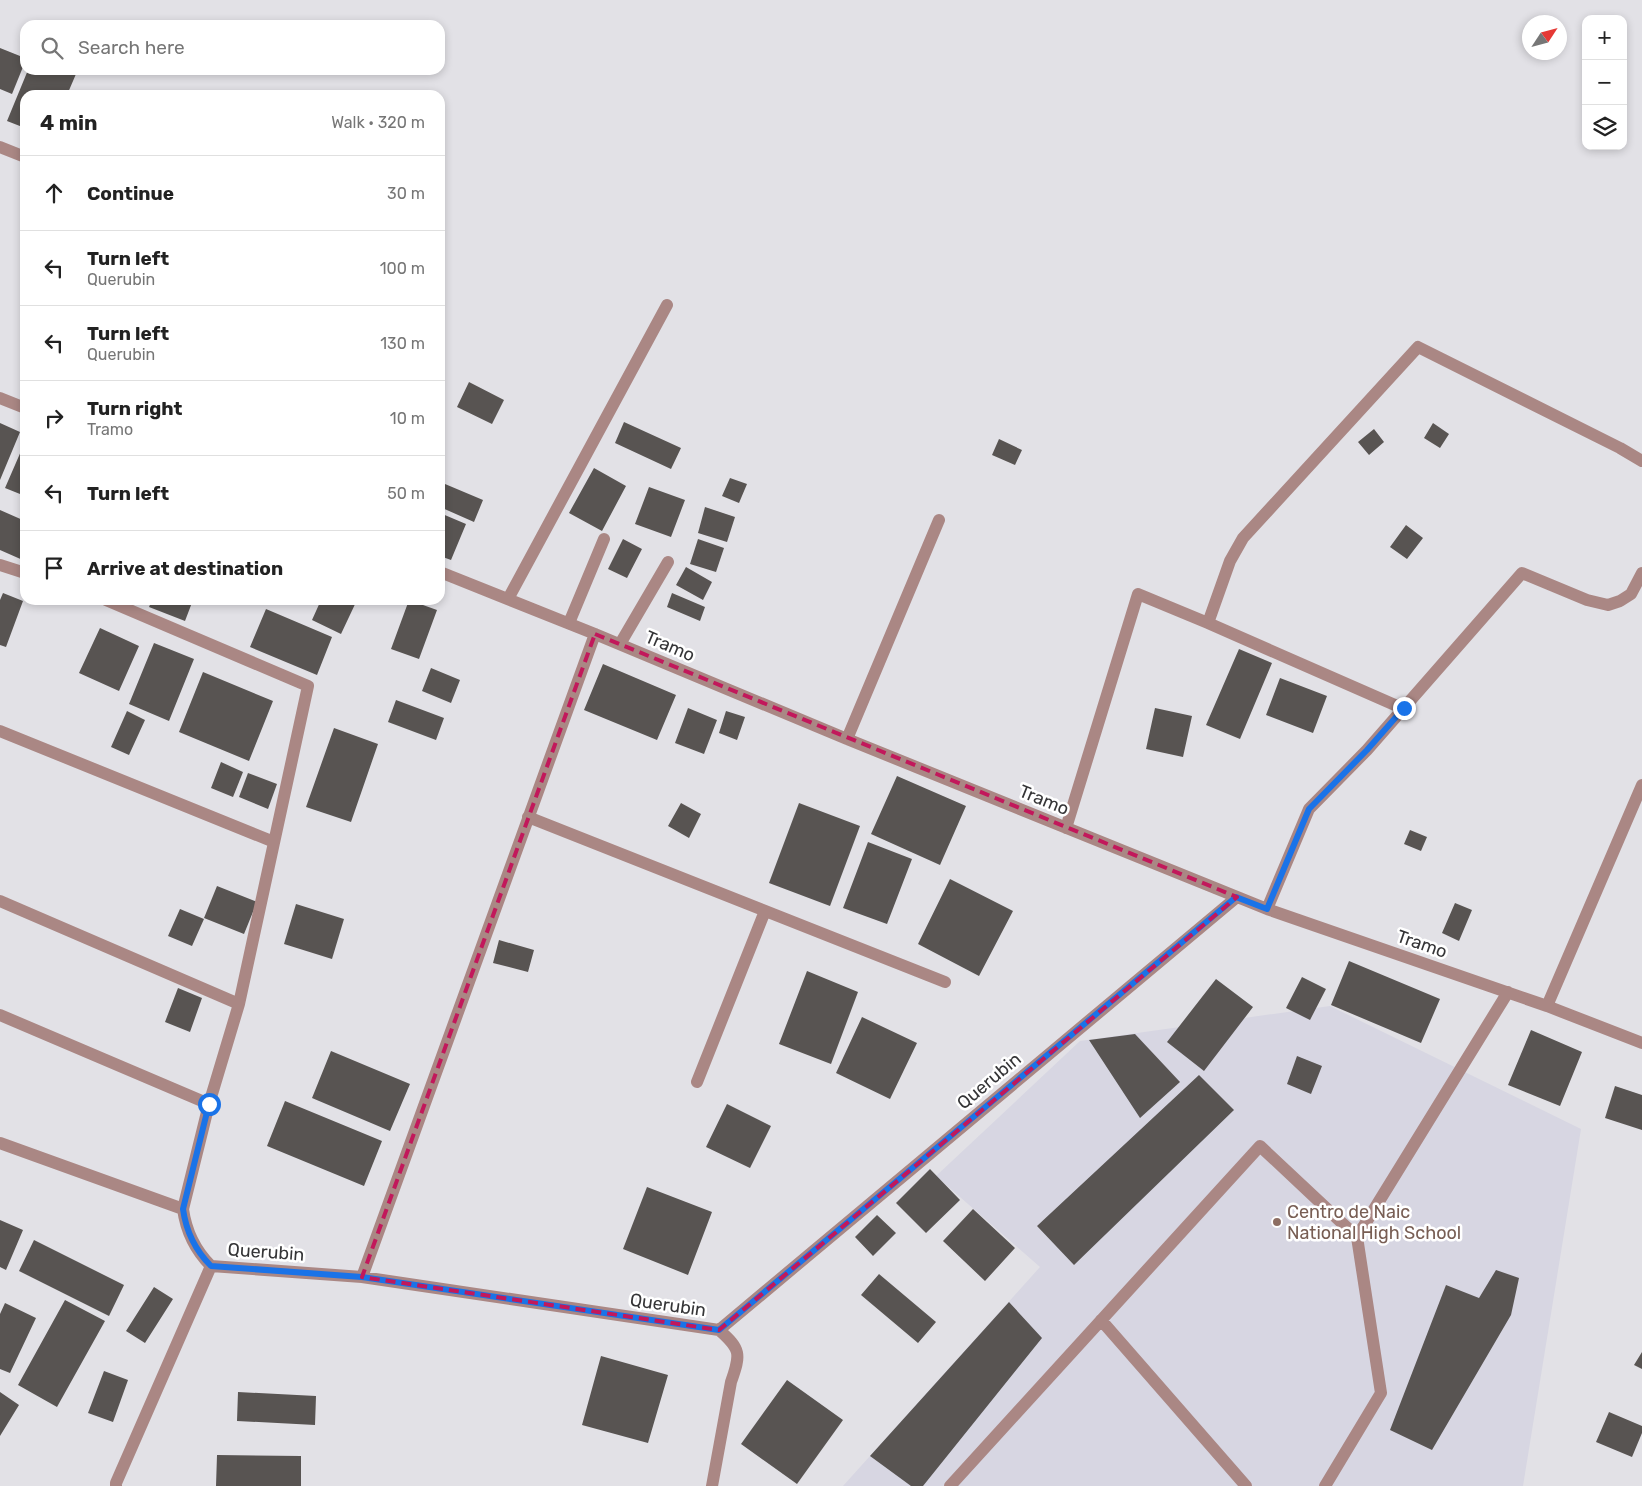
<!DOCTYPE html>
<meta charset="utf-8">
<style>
body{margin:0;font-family:Rubik,sans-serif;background:#f2f2f2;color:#222}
.controls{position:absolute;right:15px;top:15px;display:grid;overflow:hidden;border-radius:10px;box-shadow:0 2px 8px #0003}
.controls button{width:45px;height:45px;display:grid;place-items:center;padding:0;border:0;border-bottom:1px solid #e0e0e0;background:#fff;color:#222;font:25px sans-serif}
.compass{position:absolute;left:1522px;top:15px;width:45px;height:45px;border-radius:50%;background:#fff;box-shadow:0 2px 8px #0003;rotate:54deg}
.stop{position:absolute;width:15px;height:15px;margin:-11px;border:4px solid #1a73e8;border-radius:50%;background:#fff}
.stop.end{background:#1a73e8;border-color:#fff;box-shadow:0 1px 5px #0008}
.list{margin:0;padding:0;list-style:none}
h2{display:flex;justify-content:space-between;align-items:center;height:65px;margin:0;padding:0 20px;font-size:21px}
h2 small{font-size:16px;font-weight:400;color:#767676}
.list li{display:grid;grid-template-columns:32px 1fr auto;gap:15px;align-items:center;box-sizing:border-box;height:75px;padding:0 20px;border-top:1px solid #e0e0e0}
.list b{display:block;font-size:19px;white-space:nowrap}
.list p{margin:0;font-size:16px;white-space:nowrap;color:#767676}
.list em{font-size:16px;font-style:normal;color:#767676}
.icon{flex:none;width:28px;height:28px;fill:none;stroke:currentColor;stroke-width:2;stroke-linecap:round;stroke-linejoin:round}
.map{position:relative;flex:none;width:1642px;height:1486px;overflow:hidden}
.search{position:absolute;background:#fff;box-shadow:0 2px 8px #0003;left:20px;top:20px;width:425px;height:55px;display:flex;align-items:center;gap:12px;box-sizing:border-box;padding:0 18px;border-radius:15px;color:#767676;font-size:19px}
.panel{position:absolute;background:#fff;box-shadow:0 2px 8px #0003;left:20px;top:90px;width:425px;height:515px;border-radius:15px}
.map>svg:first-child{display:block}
.built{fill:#d7d6e2}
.building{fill:#585452}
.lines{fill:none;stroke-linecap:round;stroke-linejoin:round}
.minor{stroke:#aa8784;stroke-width:12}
.route{stroke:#1a73e8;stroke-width:6}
.marked{fill:none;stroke:#c2185b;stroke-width:4;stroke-dasharray:10 6;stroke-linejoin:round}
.education-dot{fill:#8d6e63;stroke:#fff;stroke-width:2}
.labels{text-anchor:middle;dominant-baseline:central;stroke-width:5;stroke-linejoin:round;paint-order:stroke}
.street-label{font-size:18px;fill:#353537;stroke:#fff}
.education-label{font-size:18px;fill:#785e54;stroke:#fff;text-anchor:start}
</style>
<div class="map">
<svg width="1642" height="1486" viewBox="0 0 1642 1486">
<rect width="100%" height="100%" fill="#e2e1e6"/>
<!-- built -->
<path class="built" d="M1330,1006l251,123 -58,357h-680l197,-219 -104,-91 144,-135z"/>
<!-- building -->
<path class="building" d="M0,48l25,10v4l-13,32 -12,-5z
M28,70h40l8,4 -9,21h-42v33l-18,-7z
M469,382l35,18 -12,24 -35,-17z
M624,422l57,26 -10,21 -56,-26z
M0,423l20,9 -20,48z
M1433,423l16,11 -9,14 -16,-10z
M1374,429l10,13 -15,13 -11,-13z
M999,439l23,11 -7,15 -23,-10z
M25,442v54l-20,-8z
M594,468l32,18 -24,45 -33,-18z
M730,478l17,6 -8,19 -17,-7z
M445,484l38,16 -9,22 -34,-15v-10z
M649,487l36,13 -14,37 -36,-13z
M705,507l30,10 -8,25 -29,-9z
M0,510l25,11v40l-25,-11z
M440,513l26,11 -15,36 -11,-4z
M1406,525l17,13 -16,21 -17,-12z
M623,539l19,10 -15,29 -19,-9z
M698,539l26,9 -8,24 -26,-8z
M686,567l26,15 -9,18 -27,-15z
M3,593l20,8 -17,46 -6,-2v-45z
M672,593l33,14 -5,14 -33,-14z
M152,600h41l-8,21 -36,-14z
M321,600h36l-16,34 -29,-14z
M409,600l28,10 -18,49 -28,-10z
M266,609l66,28 -15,38 -67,-28z
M100,628l39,18 -20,45 -40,-18z
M154,643l40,16 -25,62 -40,-17z
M1239,649l33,14 -32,76 -34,-14z
M603,664l73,31 -19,45 -73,-30z
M431,668l29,12 -9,23 -29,-12z
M203,672l70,29 -24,60 -70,-29z
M1280,678l47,18 -14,37 -47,-18z
M396,700l48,18 -8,22 -48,-18z
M688,708l29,12 -13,34 -29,-11z
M1155,708l37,8 -9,41 -37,-8z
M127,711l18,9 -16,35 -18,-8z
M726,711l19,6 -8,23 -18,-7z
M334,728l44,16 -27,78 -45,-15z
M221,762l22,10 -10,25 -22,-9z
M248,773l29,11 -9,25 -29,-12z
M897,776l69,30 -26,59 -69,-31z
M681,803l20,11 -12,24 -21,-12z
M799,803l61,23 -30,80 -61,-23z
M1410,830l17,7 -6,14 -17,-7z
M868,842l44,17 -25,65 -44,-16z
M950,879l63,32 -34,65 -61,-32z
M217,886l40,16 -13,32 -40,-16z
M1455,903l17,7 -13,31 -17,-8z
M296,904l48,15 -12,40 -48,-15z
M180,909l24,10 -12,27 -24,-10z
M499,940l35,10 -6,22 -35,-9z
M1349,961l91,38 -19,44 -90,-38z
M807,971l51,21 -27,72 -52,-20z
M1302,977l24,12 -16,31 -24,-12z
M1216,979l37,28 -49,64 -37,-29z
M178,988l24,10 -12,34 -25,-10z
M862,1017l55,26 -27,56 -54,-26z
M1531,1030l51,22 -22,54 -52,-21z
M1135,1034l45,48 -40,36 -51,-78z
M331,1051l79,33 -20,47 -78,-33z
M1297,1056l25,10 -11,28 -24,-10z
M1199,1075l35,35 -160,155 -37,-39z
M1615,1086l27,9v35l-37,-12z
M285,1101l97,40 -18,45 -97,-40z
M727,1104l44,22 -21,42 -44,-21z
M930,1169l30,31 -34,33 -30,-30z
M647,1187l65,25 -24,63 -65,-26z
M973,1209l42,39 -30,33 -42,-40z
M877,1215l19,18 -23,23 -18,-19z
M0,1220l23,10 -17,40 -6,-3z
M34,1240l90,45 -15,31 -90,-45z
M1496,1270l23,8 -8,37 -79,135 -42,-20 56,-145 33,13z
M879,1274l57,48 -18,21 -57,-48z
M154,1287l19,12 -28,44 -19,-12z
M65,1300l40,21 -48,86 -39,-22z
M1009,1302l33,36 -119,148h-12l-41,-30z
M5,1303l31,15 -26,55 -10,-4v-55z
M1642,1352v17l-8,-4z
M601,1356l67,19 -20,68 -66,-18z
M104,1371l24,9 -15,42 -25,-9z
M787,1380l56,40 -46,64 -56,-40z
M0,1392l19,13 -19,31z
M238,1392l78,4 -1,29 -78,-4z
M1609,1412l33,14v7l-10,24 -36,-15z
M217,1455l84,1v30h-85z"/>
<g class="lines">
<!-- minor -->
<path class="minor" d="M0,147l25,10
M0,398l25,10
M0,565l25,8
M440,572l155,62 252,105 420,170 280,97 95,37
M508,599l159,-294
M569,623l35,-84
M620,644l48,-82
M1404,709l-196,-86 22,-62 13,-23 175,-191 202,101 22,13
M0,731l274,111
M847,739l92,-219
M528,817l417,165
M1066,828l72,-234 70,29
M0,901l239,103
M1267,909l42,-100 58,-59 155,-177 65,27 21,5 12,-4 11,-7 11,-21
M1547,1006l95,-221
M0,1015l209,89
M697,1082l68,-171
M0,1143l183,66 26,-105 30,-100 69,-318 -202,-86
M183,1209c3,22 12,41 28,57
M1357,1237l151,-245
M362,1277l233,-643
M1101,1320l145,166
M116,1486v-3l95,-217 151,11 357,53 518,-433
M712,1486l19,-104c10,-28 10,-33 -12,-52
M950,1486l310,-340 97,91 24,156 -56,93"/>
</g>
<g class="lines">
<!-- route -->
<path class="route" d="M209,1104l-26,105c3,22 12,41 28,57l151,11 357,53 517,-433 31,12 42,-100 58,-59 37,-42"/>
</g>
<!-- marked area -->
<path class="marked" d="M595,634l642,263 -518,433 -357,-53z"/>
<!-- markers -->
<circle class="education-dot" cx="1277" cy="1222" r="5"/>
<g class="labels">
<!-- street labels -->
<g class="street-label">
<text transform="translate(670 646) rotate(23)">Tramo</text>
<text transform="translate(1044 800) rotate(22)">Tramo</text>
<text transform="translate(1422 944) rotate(19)">Tramo</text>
<text transform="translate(989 1081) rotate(-40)">Querubin</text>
<text transform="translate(266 1252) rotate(4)">Querubin</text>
<text transform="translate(668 1305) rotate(8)">Querubin</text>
</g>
<!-- education labels -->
<g class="education-label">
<text x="1287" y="1212">Centro de Naic<tspan x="1287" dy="21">National High School</tspan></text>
</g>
</g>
</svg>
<div class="controls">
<button>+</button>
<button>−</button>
<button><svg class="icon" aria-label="layers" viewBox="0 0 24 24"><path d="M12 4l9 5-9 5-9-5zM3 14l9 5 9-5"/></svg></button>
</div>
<svg class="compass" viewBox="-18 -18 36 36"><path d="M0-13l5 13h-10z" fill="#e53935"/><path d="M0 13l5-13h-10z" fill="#767676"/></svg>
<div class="stop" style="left:209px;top:1104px"></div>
<div class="stop end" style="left:1404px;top:708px"></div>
<div class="search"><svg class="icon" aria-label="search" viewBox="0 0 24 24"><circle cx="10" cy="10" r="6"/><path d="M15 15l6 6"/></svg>Search here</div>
<section class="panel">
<h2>4 min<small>Walk · 320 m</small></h2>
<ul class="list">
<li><svg class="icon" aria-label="ahead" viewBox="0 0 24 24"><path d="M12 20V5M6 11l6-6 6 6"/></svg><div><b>Continue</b></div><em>30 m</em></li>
<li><svg class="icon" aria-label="left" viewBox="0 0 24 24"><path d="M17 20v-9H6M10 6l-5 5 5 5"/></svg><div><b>Turn left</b><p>Querubin</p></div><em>100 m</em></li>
<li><svg class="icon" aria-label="left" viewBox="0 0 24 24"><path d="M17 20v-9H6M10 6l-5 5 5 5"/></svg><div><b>Turn left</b><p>Querubin</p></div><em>130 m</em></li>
<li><svg class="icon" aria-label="right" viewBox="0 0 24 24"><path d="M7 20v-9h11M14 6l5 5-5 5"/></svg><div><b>Turn right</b><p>Tramo</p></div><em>10 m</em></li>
<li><svg class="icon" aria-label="left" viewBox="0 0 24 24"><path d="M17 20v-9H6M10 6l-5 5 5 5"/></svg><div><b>Turn left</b></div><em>50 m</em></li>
<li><svg class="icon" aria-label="arrive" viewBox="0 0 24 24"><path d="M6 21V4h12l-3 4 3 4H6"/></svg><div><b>Arrive at destination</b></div></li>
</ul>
</section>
</div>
